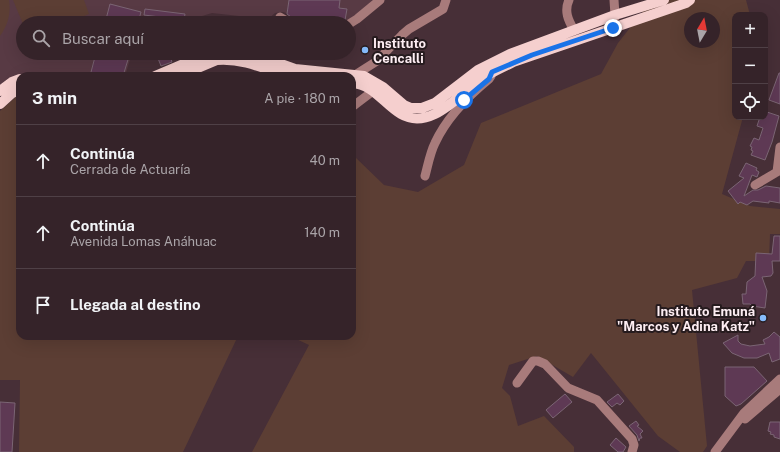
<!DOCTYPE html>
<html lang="es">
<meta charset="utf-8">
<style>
body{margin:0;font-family:"Public Sans",sans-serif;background:#402f35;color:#f1f3f6}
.controls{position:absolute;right:12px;top:12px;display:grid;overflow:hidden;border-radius:8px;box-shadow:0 4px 16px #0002}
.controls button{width:36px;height:36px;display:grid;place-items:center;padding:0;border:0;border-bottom:1px solid #4f4046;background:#352329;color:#f1f3f6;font:20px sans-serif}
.compass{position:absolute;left:684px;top:12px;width:36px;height:36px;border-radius:50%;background:#352329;box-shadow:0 4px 16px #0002;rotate:10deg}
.stop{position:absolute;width:12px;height:12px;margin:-9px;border:3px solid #1a73e8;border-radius:50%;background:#fff}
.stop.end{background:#1a73e8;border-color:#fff;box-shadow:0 1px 4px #0008}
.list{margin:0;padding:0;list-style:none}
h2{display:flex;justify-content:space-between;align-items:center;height:52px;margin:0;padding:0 16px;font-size:17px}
h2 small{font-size:13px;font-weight:400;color:#aaa4a8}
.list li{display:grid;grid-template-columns:26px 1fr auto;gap:12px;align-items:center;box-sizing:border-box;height:72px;padding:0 16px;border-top:1px solid #4f4046}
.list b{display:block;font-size:15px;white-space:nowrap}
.list p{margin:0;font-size:13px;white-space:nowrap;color:#aaa4a8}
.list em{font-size:13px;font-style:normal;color:#aaa4a8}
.icon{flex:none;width:22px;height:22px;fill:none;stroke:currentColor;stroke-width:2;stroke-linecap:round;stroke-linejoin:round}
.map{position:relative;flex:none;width:780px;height:452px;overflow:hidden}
.search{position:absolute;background:#352329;box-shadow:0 4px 16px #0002;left:16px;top:16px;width:340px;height:44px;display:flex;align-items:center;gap:10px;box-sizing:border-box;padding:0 14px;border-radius:22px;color:#aaa4a8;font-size:15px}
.panel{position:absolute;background:#352329;box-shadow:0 4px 16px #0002;left:16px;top:72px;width:340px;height:268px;border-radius:12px}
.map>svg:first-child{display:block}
.built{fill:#583a44}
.green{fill:#5c3e34;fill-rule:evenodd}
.building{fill:#5e3954;stroke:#7b6574}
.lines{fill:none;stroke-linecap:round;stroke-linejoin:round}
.minor{stroke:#a87b7b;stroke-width:9}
.major{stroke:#f5cfce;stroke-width:10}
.route{stroke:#1a73e8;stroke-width:5}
.poi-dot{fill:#86bbfb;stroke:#261b1e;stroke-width:1.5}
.labels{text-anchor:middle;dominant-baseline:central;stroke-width:4;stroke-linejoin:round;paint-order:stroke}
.poi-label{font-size:13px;font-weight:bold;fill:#feeef3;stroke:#261b1e;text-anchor:start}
</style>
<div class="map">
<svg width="780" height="452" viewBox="0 0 780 452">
<rect width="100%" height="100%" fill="#472f37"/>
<!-- built -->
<path class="built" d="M0,0h375l-28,21 -6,2h-34l-18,-9 -6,-2 -8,1 -10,9 -17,-5 -36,-4 -33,10h-24l-14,-2 -1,2h-117v30h109l-7,23h-72l-11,-2 -15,-1 -18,5 -9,7z"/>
<!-- green -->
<path class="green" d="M0,0h9c2,14 -1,25 -9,36z
M13,0h71l5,14 -21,9h-45v1z
M652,0h94l4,15h-15v102h8l-21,77 28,12 30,3v25h-10l-1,27h-23l-9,17 -45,12 15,156 -4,6h-23l-22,-16 -67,-83 -18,24 -36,-21 -28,9 -7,23 8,8 8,30 26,-10 30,31v5h-322l57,-107 -19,-9h62v-180l3,1 29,28 34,7 46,-27 17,-42 120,-49 17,-31zM690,18h24v24h-24z
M18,95h2v241h218l-55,116h-164l1,-72h-20v-269z"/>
<!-- building -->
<path class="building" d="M289,0h51l-1,8 8,1 -2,11 -2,3h-3l-49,-6 -4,-3z
M110,4l31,8 -3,11h-33z
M145,9l40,5 -1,6 -17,-2 3,5h-6l-4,-6 -16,-2z
M96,53h34l-7,23h-33z
M156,53h13l3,9 -11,4z
M779,73h1v31l-11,-4z
M767,112l12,4 -7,26 -7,18 -14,-5 2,-4 -2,-1 1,-3 -2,-1 4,-8 5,2 4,-12 -6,-2 3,-9h5z
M746,163l11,5 -1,2 3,2 -2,5 -5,-2 -8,21 9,-6h5l8,-4 14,2v15l-11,-2v2l-16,-2 -6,4 -7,-3 -2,2 -10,-13 16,-13 -5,-2z
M774,236h6v25h-8l1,12 -2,3 -9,1 5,14 -2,17 -13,-2 -2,-2h-7l-1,-10h4l1,-12 8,-6 1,-23 16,1z
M774,332l6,5v22l-8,3 -3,-9 -12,5h-13l-12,-5 -9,-10 15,-8v6l3,3 9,2 15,-2 -2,-4 6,-3z
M725,367h29l13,14 -26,23 -5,2 -11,-10z
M565,394l7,8 -19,16 -7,-8z
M618,394l6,7 -4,4 -3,-2 -5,4 -5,-5z
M0,402l15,1 -3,49h-12z
M636,421l3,4 -2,1 6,5 -3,3 2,4h-2l-1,3 -2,-6 -8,-9z
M770,422h10v17l-6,-2v-2l-4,-1 1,-2 -3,-1z
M616,438l10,9 -3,5h-5l-8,-7z"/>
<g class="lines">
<!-- minor -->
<path class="minor" d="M569,0c-5,11 -1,20 5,30
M280,17l10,6
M349,24l8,-5 23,-19
M613,27l2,-12 -1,-15
M355,79v-4l22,-14 25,-26 7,-6 34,-20 3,-9
M352,107l21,-16 3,-5
M777,172l3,-25
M425,176c3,-11 5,-23 10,-33 12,-26 32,-46 54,-64l2,-3
M755,185l22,-13
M517,383l16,-22h5l7,3 23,24 29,12 35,39 2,6 -2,7
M745,419l35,-30
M715,452l29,-39 36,-34"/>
<!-- major -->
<path class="major" d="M250,53l45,16 69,7 19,11 21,18 7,3h11l13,-5 43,-33 32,-16 105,-39 49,-15
M155,76l54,-23
M179,76l38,-16c25,-2 46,8 69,16
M352,83c21,1 32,21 49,31 29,17 58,-19 79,-34 11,-8 22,-12 33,-18l173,-59 4,-3
M0,91l12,-9 8,-3
M0,104l11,-10 9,-5"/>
</g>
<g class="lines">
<!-- route -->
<path class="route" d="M464,100l25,-21 3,-7 40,-17 81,-27"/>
</g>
<!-- markers -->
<g class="poi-dot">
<circle cx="365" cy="50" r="4"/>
<circle cx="763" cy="318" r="4"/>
</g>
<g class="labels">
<!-- poi labels -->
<g class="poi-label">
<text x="373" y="43">Instituto<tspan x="373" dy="15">Cencalli</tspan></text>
<text x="755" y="311" text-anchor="end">Instituto Emuná<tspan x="755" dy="15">"Marcos y Adina Katz"</tspan></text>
</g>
</g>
</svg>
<div class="controls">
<button>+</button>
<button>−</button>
<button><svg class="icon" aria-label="locate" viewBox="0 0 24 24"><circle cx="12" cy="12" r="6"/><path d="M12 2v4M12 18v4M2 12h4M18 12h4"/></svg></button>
</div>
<svg class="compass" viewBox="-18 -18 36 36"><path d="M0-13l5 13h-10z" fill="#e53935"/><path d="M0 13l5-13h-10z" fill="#aaa4a8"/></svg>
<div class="stop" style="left:464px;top:100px"></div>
<div class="stop end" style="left:613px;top:28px"></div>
<div class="search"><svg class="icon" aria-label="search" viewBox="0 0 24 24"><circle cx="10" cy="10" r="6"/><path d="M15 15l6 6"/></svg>Buscar aquí</div>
<section class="panel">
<h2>3 min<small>A pie · 180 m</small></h2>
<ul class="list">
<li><svg class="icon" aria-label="ahead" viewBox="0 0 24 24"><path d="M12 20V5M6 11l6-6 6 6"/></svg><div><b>Continúa</b><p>Cerrada de Actuaría</p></div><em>40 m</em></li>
<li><svg class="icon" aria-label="ahead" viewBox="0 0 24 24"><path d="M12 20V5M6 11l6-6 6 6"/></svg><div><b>Continúa</b><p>Avenida Lomas Anáhuac</p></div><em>140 m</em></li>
<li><svg class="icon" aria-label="arrive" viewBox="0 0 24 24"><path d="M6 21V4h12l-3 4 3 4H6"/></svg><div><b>Llegada al destino</b></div></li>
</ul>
</section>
</div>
